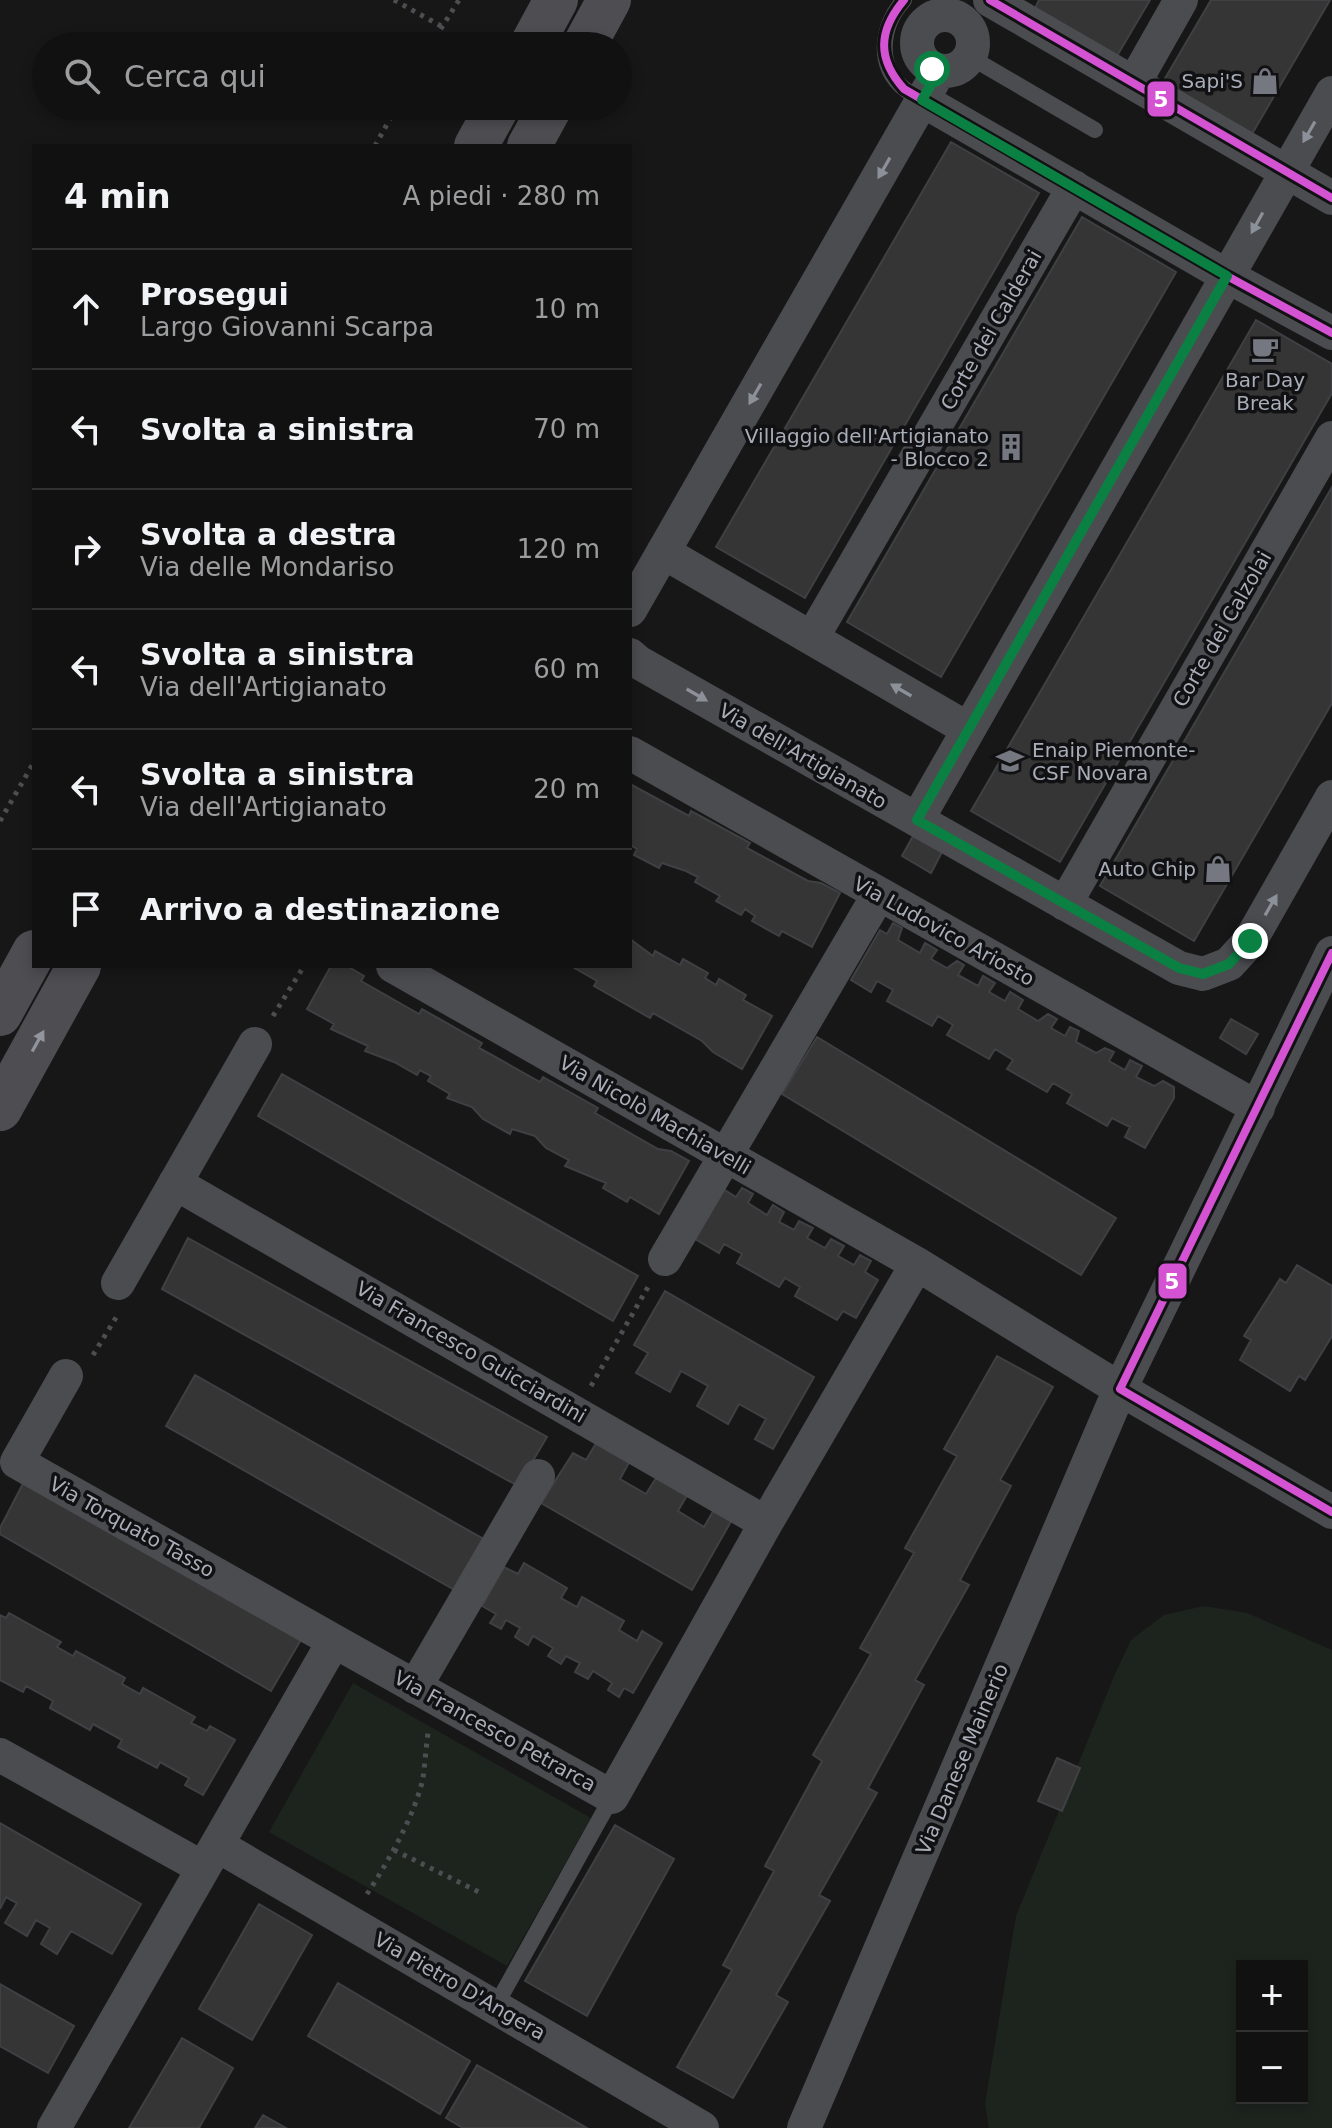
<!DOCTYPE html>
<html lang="it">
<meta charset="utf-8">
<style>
body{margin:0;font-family:"DejaVu Sans",sans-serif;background:#1a1a1a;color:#f1f3f6}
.controls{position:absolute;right:24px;bottom:24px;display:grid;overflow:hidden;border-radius:0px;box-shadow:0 4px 12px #0003}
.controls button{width:72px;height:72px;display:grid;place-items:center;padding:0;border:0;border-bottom:2px solid #303131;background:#111;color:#f1f3f6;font:40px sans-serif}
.stop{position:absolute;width:24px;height:24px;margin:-18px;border:6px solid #0b8043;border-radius:50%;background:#fff}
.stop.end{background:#0b8043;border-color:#fff;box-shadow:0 2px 8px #0008}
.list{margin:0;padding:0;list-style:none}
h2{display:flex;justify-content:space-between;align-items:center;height:104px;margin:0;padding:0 32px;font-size:34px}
h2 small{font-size:26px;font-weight:400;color:#9c9d9f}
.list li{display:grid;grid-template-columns:52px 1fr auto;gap:24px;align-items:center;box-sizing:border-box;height:120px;padding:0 32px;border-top:2px solid #303131}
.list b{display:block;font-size:30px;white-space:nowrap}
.list p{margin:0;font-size:26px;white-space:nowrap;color:#9c9d9f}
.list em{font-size:26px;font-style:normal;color:#9c9d9f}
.icon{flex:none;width:44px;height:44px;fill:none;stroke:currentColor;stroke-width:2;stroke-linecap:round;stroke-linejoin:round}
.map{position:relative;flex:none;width:1332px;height:2128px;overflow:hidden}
.search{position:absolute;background:#111;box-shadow:0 4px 12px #0003;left:32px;top:32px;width:600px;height:88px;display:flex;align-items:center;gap:20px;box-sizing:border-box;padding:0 28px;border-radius:44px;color:#9c9d9f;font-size:30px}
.panel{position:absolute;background:#111;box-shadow:0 4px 12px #0003;left:32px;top:144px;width:600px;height:824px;border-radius:0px}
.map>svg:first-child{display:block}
.green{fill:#1d241e;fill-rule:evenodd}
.building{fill:#353536;stroke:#3f4043;stroke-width:2}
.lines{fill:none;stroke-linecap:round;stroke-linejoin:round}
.path{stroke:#4d4e52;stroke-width:5;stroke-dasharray:4 6;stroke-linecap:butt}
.service{stroke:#4b4c50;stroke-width:16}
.minor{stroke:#4b4c50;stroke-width:34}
.trunk{stroke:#4e4e52;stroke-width:44}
.bus-1-casing{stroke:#111113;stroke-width:14}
.bus-1{stroke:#d353d3;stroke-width:8}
.oneway{fill:#8c9099}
.oneway2{fill:#92959e}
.route{stroke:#0b8043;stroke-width:10}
.labels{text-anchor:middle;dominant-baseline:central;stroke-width:7;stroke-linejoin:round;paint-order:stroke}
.poi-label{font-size:20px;fill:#a8adb8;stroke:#111113;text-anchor:end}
.street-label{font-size:20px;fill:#a8adb8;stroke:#111113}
.line-badge{stroke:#111113;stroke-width:3}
.badge-label{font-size:22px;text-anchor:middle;font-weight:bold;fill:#fff}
</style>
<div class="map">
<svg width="1332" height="2128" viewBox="0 0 1332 2128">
<rect width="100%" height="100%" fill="#171717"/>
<!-- green -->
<path class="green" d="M1204,1606l43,7 85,37v478h-343l-4,-24 31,-188 99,-242 16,-34 33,-25zM1242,1966h60v132h-60z
M353,1683l238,135 -84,148 -238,-134z"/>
<!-- building -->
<path class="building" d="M1039,0h111l-33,56 -82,-48z
M1211,0h119l-78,134 -89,-52z
M951,142l88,51 -234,405 -89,-51z
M1082,217l94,55 -235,405 -94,-55z
M1256,320l76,44v29l-272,469 -89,-51z
M1332,487v216l-138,238 -94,-55z
M630,784l59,32 2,-5 59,32 -3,5 61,33 13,2 19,10 -28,54 -30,-16 -3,5 -27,-15 3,-5 -10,-7 -4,6 -25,-14 4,-5 -25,-14 3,-5 -12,-6 -24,-8 -3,5 -25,-13 3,-6 -7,-4z
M913,836l29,16 -11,21 -29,-17z
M893,923l9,5 -4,12 22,13 5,-10 12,7 -6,9 16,9 10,-7 7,4 -6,10 20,11 5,-10 12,7 -6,9 16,9 5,-9 13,8 -5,9 20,12 10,-7 9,5 -6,9 14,8 5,-9 9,4 -3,11 20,11 9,-5 9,4 -5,9 16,9 5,-10 12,6 -6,11 18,9 9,-5 11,6v11l-29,50 -20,-11 5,-10 -18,-9 -5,8 -40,-23 5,-9 -19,-11 -6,9 -40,-23 6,-9 -18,-11 -6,10 -42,-24 6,-10 -15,-9 -6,10 -45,-25 6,-11 -16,-9 -6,11 -20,-12 29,-50 7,4z
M630,939l23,17 2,-5 25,14 3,-6 25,14 -3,5 11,7 3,-6 27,16 -3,5 29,16 -30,53 -29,-17 -11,-11 -49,-28 -3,5 -56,-32 3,-5 -26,-15h59z
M331,966h16l17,10 -3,5 58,33 3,-5 60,34 -3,5 11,6 50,28 3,-5 55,31 -3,5 63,36 13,2 18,10 -30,53 -29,-17 -3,5 -24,-14 3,-5 -41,-17 4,-6 -23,-12 -11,-12 -23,-7 -2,5 -27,-15 -11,-12 -25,-9 3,-4 -22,-13 3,-5 -11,-6 -3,5 -23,-13 -29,-11 3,-5 -37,-17 3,-5 -27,-15z
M1231,1019l27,15 -12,20 -26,-16z
M817,1037l299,181 -35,57 -299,-181z
M282,1074l356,202 -25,45 -355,-205z
M742,1188l11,6 -5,9 19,12 6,-10 11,7 -5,10 15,8 5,-9 14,7 -6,10 18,10 6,-9 13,7 -6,10 16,9 6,-10 11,6 -6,11 13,8 -22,38 -13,-7 -6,9 -42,-24 5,-9 -15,-9 -6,9 -42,-24 5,-9 -18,-10 -5,9 -24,-14 28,-50 13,8z
M188,1238l359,199 -29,49 -356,-197z
M1297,1265l35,21v50l-27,44 -6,-4 -9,15 -50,-31 11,-20 -7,-4 36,-57 6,4z
M665,1291l149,86 -41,72 -18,-10 11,-20 -27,-15 -11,20 -31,-18 11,-20 -27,-15 -11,21 -34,-19 12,-20 -14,-8z
M997,1356l56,31 -53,93 11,6 -51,94 9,5 -54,95 9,5 -56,103 9,5 -58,102 11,6 -54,94 12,7 -55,96 -56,-31 55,-97 -9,-5 51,-94 -9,-5 57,-105 -9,-6 58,-101 -11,-6 54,-95 -9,-5 52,-92 -13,-7z
M195,1375l292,166 -29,51 -292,-166z
M598,1440l33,19 -11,20 26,15 12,-19 31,17 -11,19 26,16 11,-19 18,10 -41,72 -151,-87 32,-50 13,7z
M28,1474l278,157 -35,60 -271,-157v-6z
M524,1563l43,25 -6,10 16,9 5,-10 42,24 -5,9 18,11 5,-10 20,12 -29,50 -9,-5 -5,9 -11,-7 4,-7 -19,-12 -5,8 -13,-7 5,-9 -14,-7 -5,8 -13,-8 5,-8 -20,-12 -5,9 -13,-8 5,-9 -14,-8 -5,9 -11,-6 6,-9 -14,-8 22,-39 14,7z
M9,1613l52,29 -4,5 16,9 3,-5 49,27 -3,6 18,10 3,-6 52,29 -4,6 16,8 3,-5 25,14 -32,55 -18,-10 4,-7 -29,-16 -3,6 -39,-21 4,-7 -29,-16 -3,6 -40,-22 3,-7 -27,-15 -3,6 -23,-12v-65l6,3z
M1057,1758l23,10 -18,43 -24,-10z
M0,1823l141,81 -29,50 -41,-23 -14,23 -16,-10 9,-16 -14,-8 -9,16 -22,-13 12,-20 -11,-6 -6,12z
M615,1825l59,34 -87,157 -62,-35z
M259,1904l53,31 -60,105 -53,-31z
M338,1983l132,78 -30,53 -132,-78z
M0,1984l74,42 -26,47 -48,-27z
M182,2038l51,30 -34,60h-70z
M477,2065l110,63h-124l-17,-10z
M263,2115l23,13h-31z"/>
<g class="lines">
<!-- path -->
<path class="path" d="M394,0l47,26
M430,46l29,-46
M375,146l22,-40
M0,821l34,-59
M273,1016l31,-50
M93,1355l24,-39
M591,1386l57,-99
M394,1850l85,42
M367,1894c21,-32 48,-79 56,-116 2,-15 3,-30 5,-45"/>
<!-- service -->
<path class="service" d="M904,0c-23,25 -29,68 2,90 5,4 11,7 16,10
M970,57l125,73
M495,2007l117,-210"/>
<!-- minor -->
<path class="minor" d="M990,0l342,198
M917 43a28 28 0 1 1 56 0a28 28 0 1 1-56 0Z
M1134,83l47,-83
M922,100l305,176 105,57
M663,552l305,177
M630,610l309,-539
M812,638l262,-451
M630,655l8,7 541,306 24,6 26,-10 21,-23 82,-144
M630,753l628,355
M917,820l415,-727
M1065,904l267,-466
M393,966l524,298
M175,1183l591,340
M665,1259l214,-365
M118,1283l137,-239
M66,1376l-49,86 317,179
M415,1687l123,-211
M0,1755l203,113
M217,1845l485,283
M54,2128l280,-487 278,156 154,-274 151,-259 203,125 212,123
M804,2128l316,-739 212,-436"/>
<!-- trunk -->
<path class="trunk" d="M531,46l25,-46
M584,46l25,-46
M476,146l22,-40
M529,146l22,-40
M0,1014l34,-62
M0,1109l79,-143"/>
<!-- bus-1 casing -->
<g class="bus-1-casing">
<path id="bus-1" d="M904,0c-26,31 -27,59 0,89l323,187 105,57
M990,0l342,198
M1332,953l-212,436 212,123"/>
</g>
<!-- bus-1 -->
<use href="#bus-1" class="bus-1"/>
</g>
<!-- one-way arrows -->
<defs><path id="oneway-solid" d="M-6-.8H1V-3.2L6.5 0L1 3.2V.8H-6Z" transform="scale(2)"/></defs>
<g class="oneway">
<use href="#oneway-solid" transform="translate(1309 132) rotate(120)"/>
<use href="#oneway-solid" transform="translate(884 168) rotate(120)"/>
<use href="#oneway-solid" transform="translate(1257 223) rotate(119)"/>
<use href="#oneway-solid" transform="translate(755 394) rotate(120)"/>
<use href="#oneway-solid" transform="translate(901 690) rotate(-150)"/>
<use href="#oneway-solid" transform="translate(697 695) rotate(30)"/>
<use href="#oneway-solid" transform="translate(1271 905) rotate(-60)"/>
</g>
<use class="oneway2" href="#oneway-solid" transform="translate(38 1041) rotate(-61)"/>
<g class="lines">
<!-- route -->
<path class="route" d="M932,69l7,2 -17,29 305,176 -310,544 262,148 24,6 26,-10 21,-23"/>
</g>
<!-- icons -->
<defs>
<g id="shop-bare" transform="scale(2.16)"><path d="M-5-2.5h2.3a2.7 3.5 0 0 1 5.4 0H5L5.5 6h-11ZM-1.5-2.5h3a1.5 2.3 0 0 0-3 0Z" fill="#757880" stroke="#111113" stroke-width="2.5" paint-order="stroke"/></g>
<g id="cafe-bare" transform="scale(2.16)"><path d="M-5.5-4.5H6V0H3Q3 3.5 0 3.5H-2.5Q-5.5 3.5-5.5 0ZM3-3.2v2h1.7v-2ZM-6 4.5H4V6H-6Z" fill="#757880" stroke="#111113" stroke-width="2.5" paint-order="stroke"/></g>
<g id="building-bare" transform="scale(2.16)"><path d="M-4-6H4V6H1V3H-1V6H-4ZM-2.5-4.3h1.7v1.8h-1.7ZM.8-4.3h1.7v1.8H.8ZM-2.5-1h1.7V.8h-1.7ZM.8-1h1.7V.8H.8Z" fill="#757880" stroke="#111113" stroke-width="2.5" paint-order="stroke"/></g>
<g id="school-bare" transform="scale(2.16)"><path d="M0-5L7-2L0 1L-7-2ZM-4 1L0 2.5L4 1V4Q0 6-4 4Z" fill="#757880" stroke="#111113" stroke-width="2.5" paint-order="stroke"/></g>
</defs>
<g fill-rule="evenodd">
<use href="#shop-bare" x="1265" y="81"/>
<use href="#cafe-bare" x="1265" y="349"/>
<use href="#building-bare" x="1011" y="447"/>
<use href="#school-bare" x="1010" y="761"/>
<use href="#shop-bare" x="1218" y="869"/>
</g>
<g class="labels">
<!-- poi labels -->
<g class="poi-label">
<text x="1243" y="81">Sapi'S</text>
<text x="1265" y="380" text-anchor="middle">Bar Day<tspan x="1265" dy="23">Break</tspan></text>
<text x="989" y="436">Villaggio dell'Artigianato<tspan x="989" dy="23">- Blocco 2</tspan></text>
<text x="1032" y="750" text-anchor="start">Enaip Piemonte-<tspan x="1032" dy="23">CSF Novara</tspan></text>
<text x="1196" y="869">Auto Chip</text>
</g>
<!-- street labels -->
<g class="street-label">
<text transform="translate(991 330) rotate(-60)">Corte dei Calderai</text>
<text transform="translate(1222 629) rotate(-60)">Corte dei Calzolai</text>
<text transform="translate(803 756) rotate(30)">Via dell'Artigianato</text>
<text transform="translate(944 931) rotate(29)">Via Ludovico Ariosto</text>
<text transform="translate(655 1115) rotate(30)">Via Nicolò Machiavelli</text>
<text transform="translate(471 1352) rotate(30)">Via Francesco Guicciardini</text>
<text transform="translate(132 1527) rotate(29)">Via Torquato Tasso</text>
<text transform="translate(495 1731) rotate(29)">Via Francesco Petrarca</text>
<text transform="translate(962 1759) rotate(-67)">Via Danese Mainerio</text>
<text transform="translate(460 1986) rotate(30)">Via Pietro D'Angera</text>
</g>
</g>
<g class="line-badge">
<rect x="1146" y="80" width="30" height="38" rx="8" fill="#d353d3"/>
<rect x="1157" y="1262" width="31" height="38" rx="8" fill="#d353d3"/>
</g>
<g class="badge-label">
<text x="1161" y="107">5</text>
<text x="1172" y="1289">5</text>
</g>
</svg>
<div class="controls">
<button>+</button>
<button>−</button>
</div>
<div class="stop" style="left:932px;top:69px"></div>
<div class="stop end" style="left:1250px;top:941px"></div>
<div class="search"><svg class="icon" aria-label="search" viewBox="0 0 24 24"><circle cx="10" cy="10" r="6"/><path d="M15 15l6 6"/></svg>Cerca qui</div>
<section class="panel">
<h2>4 min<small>A piedi · 280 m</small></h2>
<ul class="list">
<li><svg class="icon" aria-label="ahead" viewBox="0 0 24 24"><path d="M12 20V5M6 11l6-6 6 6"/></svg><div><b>Prosegui</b><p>Largo Giovanni Scarpa</p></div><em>10 m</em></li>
<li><svg class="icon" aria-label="left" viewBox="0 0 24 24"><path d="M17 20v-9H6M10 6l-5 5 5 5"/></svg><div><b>Svolta a sinistra</b></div><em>70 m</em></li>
<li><svg class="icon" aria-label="right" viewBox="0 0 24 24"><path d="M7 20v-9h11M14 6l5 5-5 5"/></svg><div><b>Svolta a destra</b><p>Via delle Mondariso</p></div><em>120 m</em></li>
<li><svg class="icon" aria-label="left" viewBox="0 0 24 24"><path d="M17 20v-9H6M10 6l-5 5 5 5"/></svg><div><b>Svolta a sinistra</b><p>Via dell'Artigianato</p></div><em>60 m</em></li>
<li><svg class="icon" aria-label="left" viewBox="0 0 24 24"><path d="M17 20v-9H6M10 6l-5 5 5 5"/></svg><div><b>Svolta a sinistra</b><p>Via dell'Artigianato</p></div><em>20 m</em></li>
<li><svg class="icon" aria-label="arrive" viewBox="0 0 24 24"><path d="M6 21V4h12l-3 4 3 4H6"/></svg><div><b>Arrivo a destinazione</b></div></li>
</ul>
</section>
</div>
